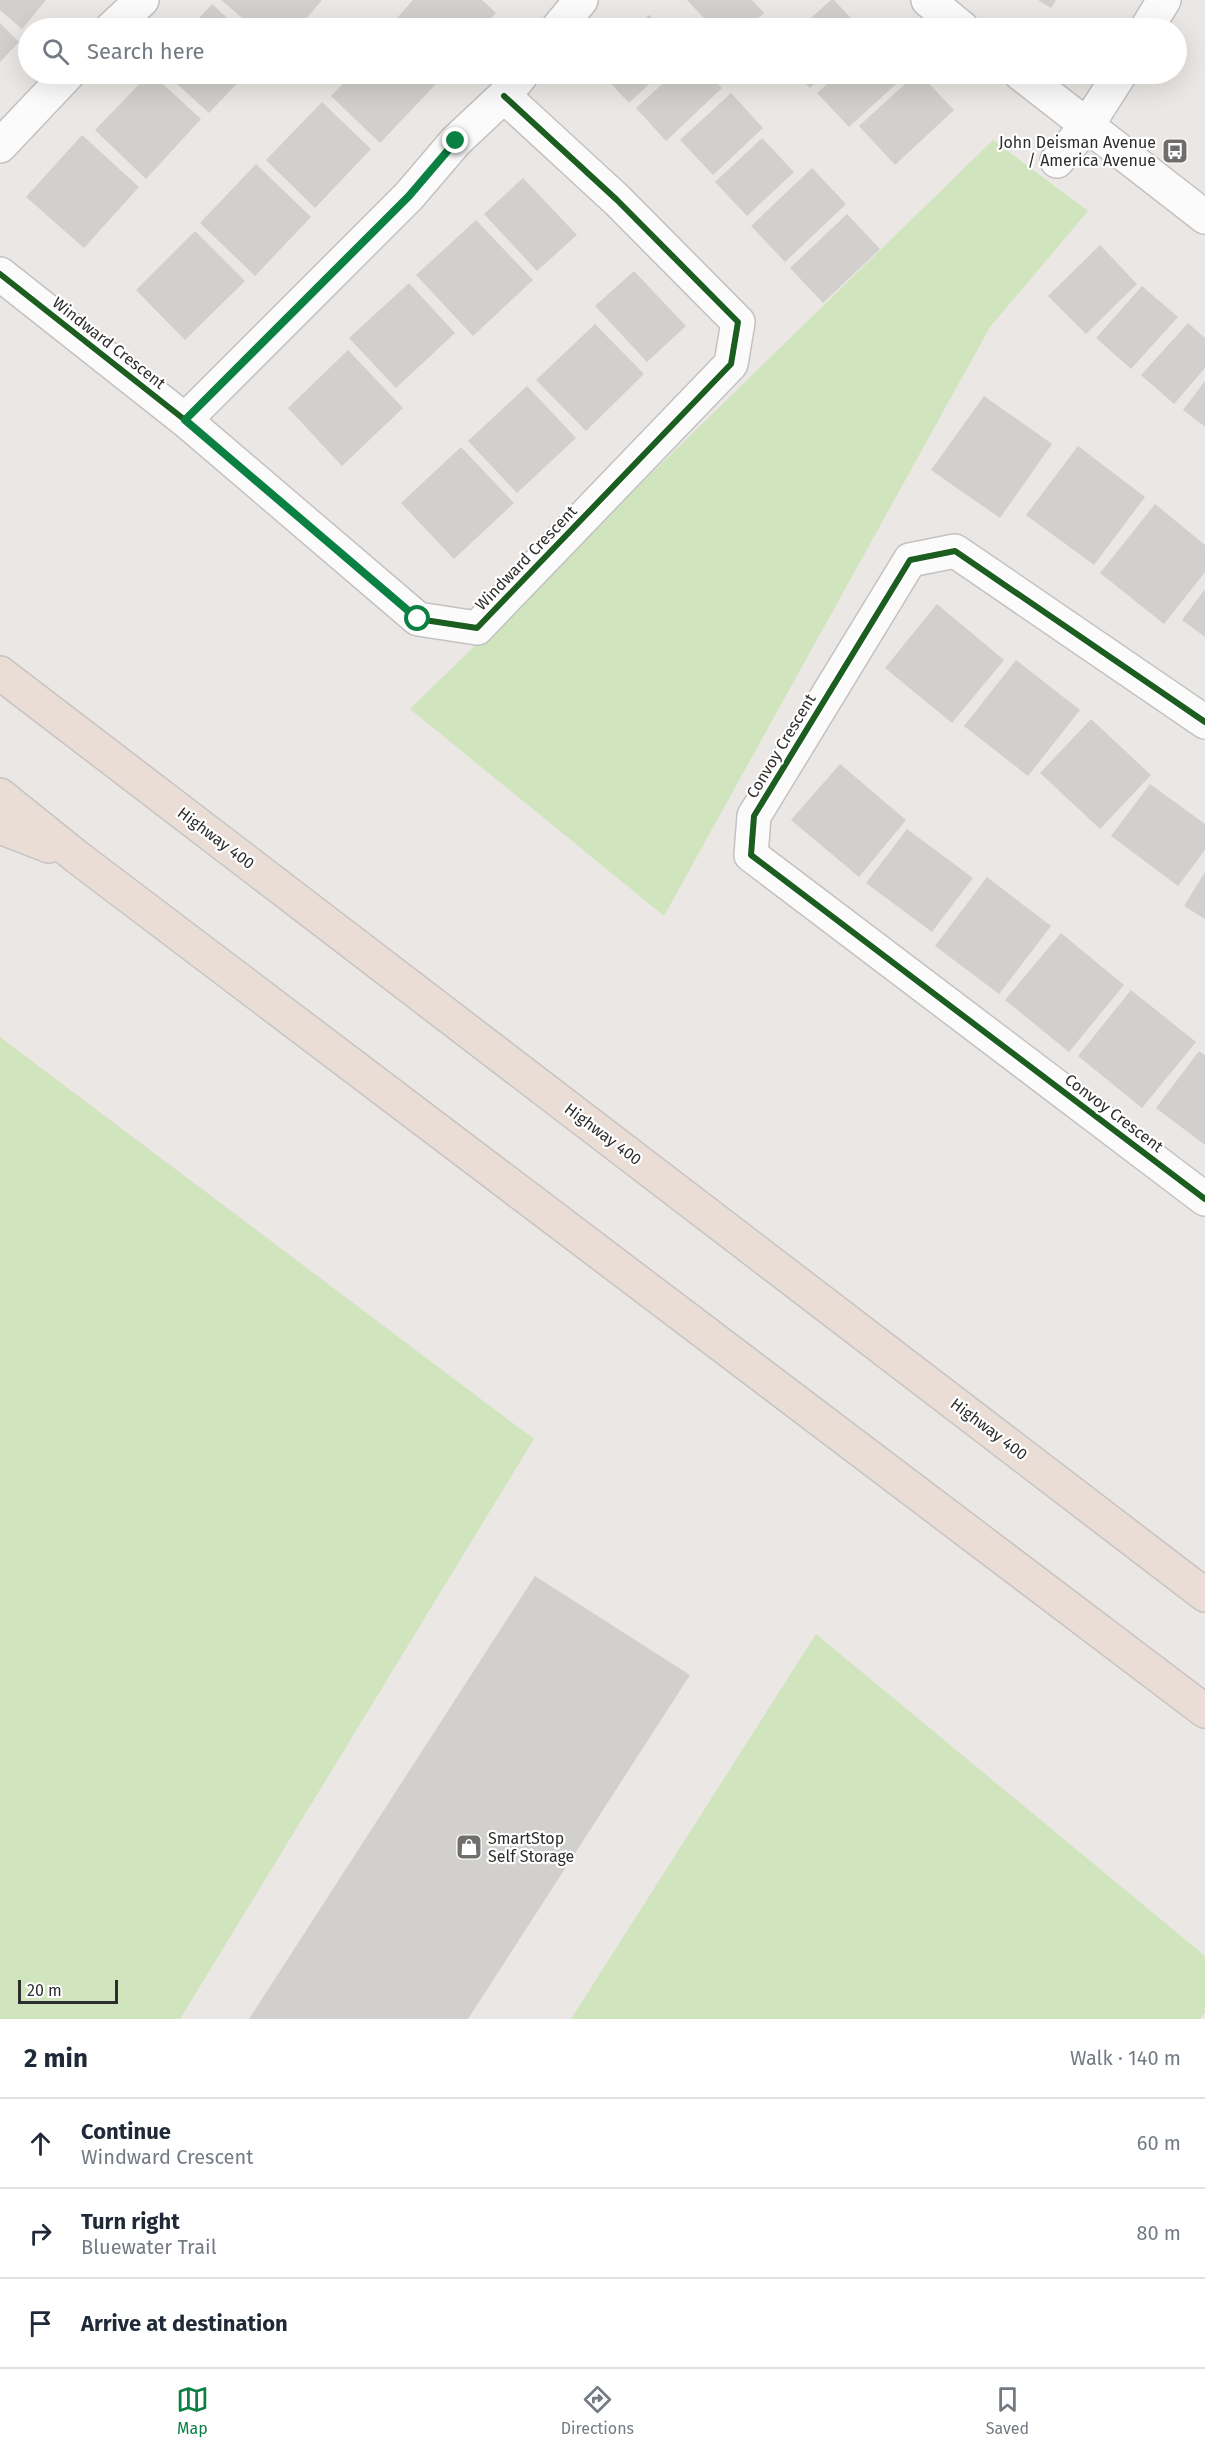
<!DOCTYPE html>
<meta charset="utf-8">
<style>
body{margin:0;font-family:"Fira Sans",sans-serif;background:#f2f2f3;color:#1f2937}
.scale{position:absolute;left:18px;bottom:15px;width:100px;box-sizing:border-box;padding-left:6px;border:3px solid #2d2d2d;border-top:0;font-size:16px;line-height:21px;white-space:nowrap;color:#2d2d2d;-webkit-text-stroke:4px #fff;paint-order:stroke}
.stop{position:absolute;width:18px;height:18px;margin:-14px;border:4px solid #0b8043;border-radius:50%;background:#fff}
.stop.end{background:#0b8043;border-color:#fff;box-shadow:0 2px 6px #0008}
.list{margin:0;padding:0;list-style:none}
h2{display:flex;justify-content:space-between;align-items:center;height:78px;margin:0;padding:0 24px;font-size:26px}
h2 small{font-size:20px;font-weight:400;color:#747a83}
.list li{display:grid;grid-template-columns:39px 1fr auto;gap:18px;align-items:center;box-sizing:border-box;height:90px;padding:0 24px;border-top:2px solid #e0e1e3}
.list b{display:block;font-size:22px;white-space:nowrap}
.list p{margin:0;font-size:20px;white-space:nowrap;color:#747a83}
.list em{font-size:20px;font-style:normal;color:#747a83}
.icon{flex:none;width:33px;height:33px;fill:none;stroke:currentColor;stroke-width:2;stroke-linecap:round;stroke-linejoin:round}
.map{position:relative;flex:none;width:1205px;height:2019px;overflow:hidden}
.search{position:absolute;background:#fff;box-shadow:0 6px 24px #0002;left:18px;right:18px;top:18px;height:66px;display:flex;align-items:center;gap:15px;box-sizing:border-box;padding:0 21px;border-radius:33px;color:#747a83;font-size:22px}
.sheet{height:348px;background:#fff}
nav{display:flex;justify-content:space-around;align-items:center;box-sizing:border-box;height:84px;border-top:2px solid #e0e1e3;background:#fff;font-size:16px;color:#747a83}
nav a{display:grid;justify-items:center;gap:3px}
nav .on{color:#0b8043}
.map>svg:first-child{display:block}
.green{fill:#d0e5be}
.building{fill:#d2d0cd}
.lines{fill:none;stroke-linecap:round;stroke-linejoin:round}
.minor-casing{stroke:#c3c2c2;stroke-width:36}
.tertiary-casing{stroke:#c3c2c2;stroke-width:36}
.motorway-casing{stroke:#c6c4c3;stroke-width:36}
.minor{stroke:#fcfbfb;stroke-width:33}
.tertiary{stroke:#fcfbfb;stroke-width:33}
.motorway{stroke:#e9ddd6;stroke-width:33}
.cycleway-casing{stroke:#fff;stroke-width:10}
.cycleway{stroke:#1b5e20;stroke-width:6}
.route{stroke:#0b8043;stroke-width:8}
.labels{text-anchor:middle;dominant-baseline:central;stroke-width:4.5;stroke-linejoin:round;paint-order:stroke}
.poi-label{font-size:16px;fill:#2d2d2d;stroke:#fff;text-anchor:end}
.street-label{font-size:16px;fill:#2d2d2d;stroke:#fff}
</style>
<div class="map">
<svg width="1205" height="2019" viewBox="0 0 1205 2019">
<rect width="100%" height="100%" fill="#eae7e4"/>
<!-- green -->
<path class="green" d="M993,140l95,71 -98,116 -326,589 -254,-207z
M0,1037l534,402 -354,580h-180z
M816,1634l389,322v56l-5,7h-629z"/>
<!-- building -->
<path class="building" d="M0,0h46l-24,29 -22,-19z
M221,0h101l-24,28h-44z
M413,0h69l14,13 -15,15h-90l-2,-1z
M687,0h65l12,13 -17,15h-34z
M831,0h3l26,28h-60z
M1038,0h18l-5,8z
M212,4l26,24h-48z
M649,15l13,13h-28z
M0,23l19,19 -19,20z
M149,74h3l49,45 -55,60 -51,-49z
M166,74h80l-37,39z
M352,74h75l10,9 -57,60 -49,-47z
M602,74h58l-31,29z
M673,74h35l14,14 -56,53 -30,-33z
M796,74h29l-15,14z
M838,74h69l-58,53 -32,-34z
M916,74h4l34,36 -59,55 -36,-39z
M731,93l32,35 -50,47 -33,-35z
M322,102l49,47 -56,59 -49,-48z
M82,135l57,52 -55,61 -58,-51z
M762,138l32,34 -47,44 -32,-34z
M256,164l55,53 -56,59 -55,-53z
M812,168l34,36 -61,58 -34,-36z
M523,178l54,57 -40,36 -53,-57z
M847,214l33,35 -57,54 -33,-35z
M476,220l57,60 -60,56 -57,-61z
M195,231l50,50 -60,59 -49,-50z
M1100,245l37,39 -51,50 -38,-38z
M634,271l52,55 -39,36 -52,-56z
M409,283l46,50 -59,55 -47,-50z
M1142,286l36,31 -47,52 -35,-31z
M1188,323l17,15v30l-31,36 -33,-29z
M595,324l49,50 -58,57 -50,-51z
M348,350l55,58 -61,58 -54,-58z
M1205,381v46l-22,-17z
M527,386l49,52 -59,55 -49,-52z
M984,396l68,48 -52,74 -69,-48z
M1078,446l67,51 -51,68 -68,-50z
M461,447l53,56 -60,56 -53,-56z
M1155,504l50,41v27l-41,52 -64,-51z
M1205,589v48l-23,-17z
M937,604l67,56 -52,63 -67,-55z
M1016,660l64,50 -52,66 -64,-50z
M1091,719l60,56 -51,54 -60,-56z
M840,764l66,56 -47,57 -68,-57z
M1150,784l55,40v26l-27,36 -67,-50z
M907,829l66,49 -41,54 -66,-49z
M1205,872v47l-21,-13z
M987,877l64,49 -52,68 -64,-48z
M1061,933l63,52 -55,67 -64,-52z
M1131,990l65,52 -54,66 -64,-52z
M1199,1051l6,4v90l-49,-37z
M535,1576l155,99 -222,344h-219z"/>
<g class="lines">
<!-- minor casing -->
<g class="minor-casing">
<path id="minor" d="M928,0l34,28
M112,28l30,-28
M558,28l23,-28
M1021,74l184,143
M0,146l68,-72
M0,274l185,146 233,199 59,9 254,-264 7,-42 -121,-122 -113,-104
M185,420l224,-224 47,-55 48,-45 18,-22
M1205,722l-250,-171 -45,9 -156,256 -3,39 454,344"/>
</g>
<!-- tertiary casing -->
<g class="tertiary-casing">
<path id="tertiary" d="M1147,28l17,-28
M1057,161l31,-37 32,-50"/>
</g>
<!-- motorway casing -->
<g class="motorway-casing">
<path id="motorway" d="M0,673l1205,922
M0,795l77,62 1128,854
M0,827l49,19"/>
</g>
<!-- minor -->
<use href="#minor" class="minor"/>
<!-- tertiary -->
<use href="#tertiary" class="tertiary"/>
<!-- motorway -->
<use href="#motorway" class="motorway"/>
<!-- cycleway casing -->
<g class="cycleway-casing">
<path id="cycleway" d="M0,274l185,146 233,199 59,9 254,-264 7,-42 -121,-122 -113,-104
M1205,722l-250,-171 -45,9 -156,256 -3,39 454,344"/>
</g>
<!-- cycleway -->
<use href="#cycleway" class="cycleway"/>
</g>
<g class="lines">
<!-- route -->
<path class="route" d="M418,619l-233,-199 224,-224 47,-55"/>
</g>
<!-- icons -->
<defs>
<g id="bus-square" transform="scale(1.35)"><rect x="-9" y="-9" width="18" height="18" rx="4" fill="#6f6e6d" stroke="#fff"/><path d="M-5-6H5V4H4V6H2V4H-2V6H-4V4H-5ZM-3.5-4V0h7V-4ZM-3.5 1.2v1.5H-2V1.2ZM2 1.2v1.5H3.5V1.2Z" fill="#fff"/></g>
<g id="shop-square" transform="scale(1.35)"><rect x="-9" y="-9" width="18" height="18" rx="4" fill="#6f6e6d" stroke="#fff"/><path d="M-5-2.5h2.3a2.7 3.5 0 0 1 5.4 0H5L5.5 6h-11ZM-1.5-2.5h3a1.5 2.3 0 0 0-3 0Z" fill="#fff"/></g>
</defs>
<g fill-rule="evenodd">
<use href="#bus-square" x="1175" y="151"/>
<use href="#shop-square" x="469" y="1847"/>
</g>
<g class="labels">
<!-- poi labels -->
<g class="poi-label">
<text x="1156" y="142">John Deisman Avenue<tspan x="1156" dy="18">/ America Avenue</tspan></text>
<text x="488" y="1838" text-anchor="start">SmartStop<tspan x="488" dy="18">Self Storage</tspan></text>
</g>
<!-- street labels -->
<g class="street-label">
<text transform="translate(109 343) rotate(38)">Windward Crescent</text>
<text transform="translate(526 558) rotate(-46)">Windward Crescent</text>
<text transform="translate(781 746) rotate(-59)">Convoy Crescent</text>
<text transform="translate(216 838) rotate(37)">Highway 400</text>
<text transform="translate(1114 1113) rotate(37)">Convoy Crescent</text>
<text transform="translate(603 1134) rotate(37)">Highway 400</text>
<text transform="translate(989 1429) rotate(37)">Highway 400</text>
</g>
</g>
</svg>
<div class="scale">20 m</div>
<div class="stop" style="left:418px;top:619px"></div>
<div class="stop end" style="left:456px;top:141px"></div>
<div class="search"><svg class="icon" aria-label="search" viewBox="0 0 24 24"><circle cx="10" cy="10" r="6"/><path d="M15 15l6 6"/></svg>Search here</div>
</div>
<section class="sheet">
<h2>2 min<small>Walk · 140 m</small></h2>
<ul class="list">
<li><svg class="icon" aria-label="ahead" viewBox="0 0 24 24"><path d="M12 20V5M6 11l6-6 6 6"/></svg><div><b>Continue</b><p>Windward Crescent</p></div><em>60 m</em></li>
<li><svg class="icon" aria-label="right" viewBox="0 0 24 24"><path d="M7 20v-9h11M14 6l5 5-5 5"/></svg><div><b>Turn right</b><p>Bluewater Trail</p></div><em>80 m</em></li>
<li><svg class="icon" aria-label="arrive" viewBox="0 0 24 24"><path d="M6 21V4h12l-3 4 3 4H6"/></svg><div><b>Arrive at destination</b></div></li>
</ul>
</section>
<nav>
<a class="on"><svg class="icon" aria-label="map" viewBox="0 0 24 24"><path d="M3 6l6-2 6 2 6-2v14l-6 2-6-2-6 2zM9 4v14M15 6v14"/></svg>Map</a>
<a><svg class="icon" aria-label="directions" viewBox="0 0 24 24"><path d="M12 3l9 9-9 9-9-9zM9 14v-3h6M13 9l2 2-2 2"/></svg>Directions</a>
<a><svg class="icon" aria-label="saved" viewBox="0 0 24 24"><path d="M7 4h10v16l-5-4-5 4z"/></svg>Saved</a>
</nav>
